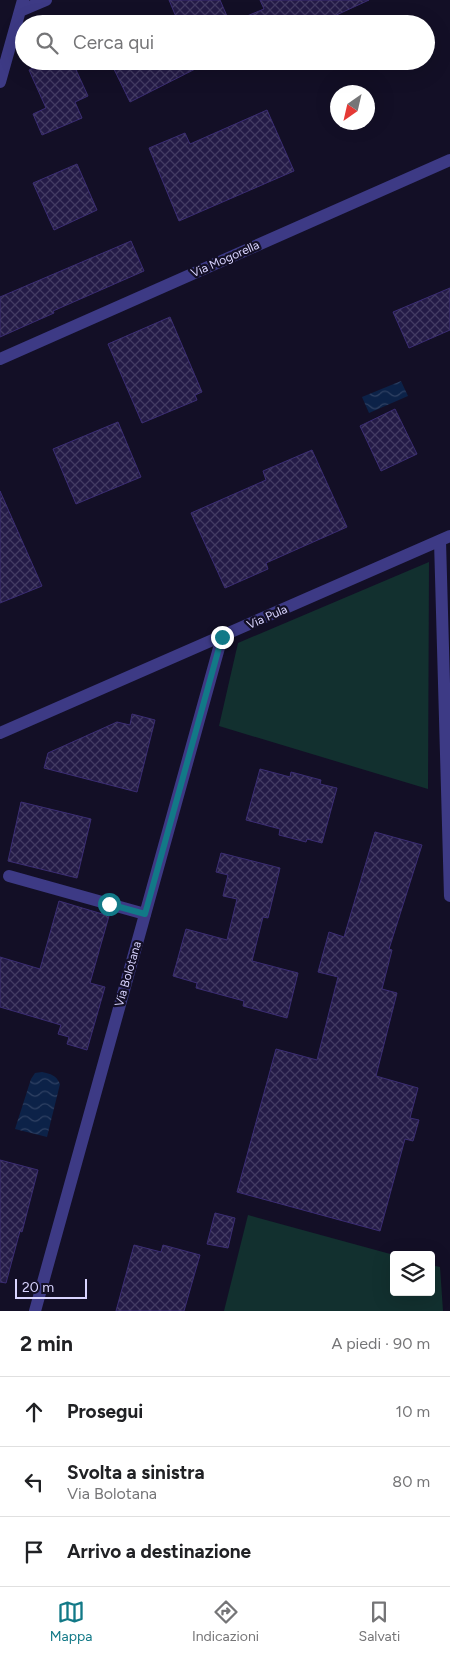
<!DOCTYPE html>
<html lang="it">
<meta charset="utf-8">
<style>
body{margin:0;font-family:Figtree,sans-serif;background:#f6f6f6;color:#202124}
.controls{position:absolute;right:15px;bottom:15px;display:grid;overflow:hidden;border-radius:5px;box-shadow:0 5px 20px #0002}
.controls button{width:45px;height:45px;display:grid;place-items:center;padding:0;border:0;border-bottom:1px solid #e0e0e0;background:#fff;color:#202124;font:25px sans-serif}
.compass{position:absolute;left:330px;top:85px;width:45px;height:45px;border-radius:50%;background:#fff;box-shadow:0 5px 20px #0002;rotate:214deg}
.scale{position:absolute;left:15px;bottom:12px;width:72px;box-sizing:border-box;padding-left:5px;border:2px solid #d9d4ff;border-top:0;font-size:14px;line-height:18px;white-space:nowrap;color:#d9d4ff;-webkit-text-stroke:4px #130f26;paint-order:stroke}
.stop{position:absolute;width:15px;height:15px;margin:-11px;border:4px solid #127987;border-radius:50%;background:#fff}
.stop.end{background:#127987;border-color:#fff;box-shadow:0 1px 5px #0008}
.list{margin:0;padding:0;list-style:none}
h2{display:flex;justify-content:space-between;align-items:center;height:65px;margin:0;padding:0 20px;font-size:21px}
h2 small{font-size:16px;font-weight:400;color:#757577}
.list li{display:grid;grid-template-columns:32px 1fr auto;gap:15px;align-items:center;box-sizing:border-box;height:70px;padding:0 20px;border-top:1px solid #e0e0e0}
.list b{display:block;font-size:19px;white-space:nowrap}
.list p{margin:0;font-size:16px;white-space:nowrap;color:#757577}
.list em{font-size:16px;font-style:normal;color:#757577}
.icon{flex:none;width:28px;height:28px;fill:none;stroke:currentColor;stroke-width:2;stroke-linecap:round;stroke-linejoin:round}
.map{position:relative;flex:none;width:450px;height:1311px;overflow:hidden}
.search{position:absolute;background:#fff;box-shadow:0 5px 20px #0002;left:15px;right:15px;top:15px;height:55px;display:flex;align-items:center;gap:12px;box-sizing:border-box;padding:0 18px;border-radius:28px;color:#757577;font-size:19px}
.sheet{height:275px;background:#fff}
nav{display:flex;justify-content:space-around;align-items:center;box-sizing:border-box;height:70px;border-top:1px solid #e0e0e0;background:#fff;font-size:14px;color:#757577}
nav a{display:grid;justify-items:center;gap:2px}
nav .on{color:#127987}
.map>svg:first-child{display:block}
.grass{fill:#12302f}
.water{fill:url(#water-waves)}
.building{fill:url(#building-cross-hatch);stroke:#3b2d73}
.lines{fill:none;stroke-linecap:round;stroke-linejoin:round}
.lane{stroke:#3d3a85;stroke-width:12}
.street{stroke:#3d3a85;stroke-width:12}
.route{stroke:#127987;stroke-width:6}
.labels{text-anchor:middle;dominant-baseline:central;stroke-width:4.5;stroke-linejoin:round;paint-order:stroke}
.street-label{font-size:12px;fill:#d9d4ff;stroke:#130f26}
</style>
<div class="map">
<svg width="450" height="1311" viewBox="0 0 450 1311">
<defs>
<pattern id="water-waves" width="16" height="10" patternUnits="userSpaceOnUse" patternTransform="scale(1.25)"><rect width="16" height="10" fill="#0c2248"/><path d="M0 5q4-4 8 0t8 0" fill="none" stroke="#2f4163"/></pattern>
<pattern id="building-cross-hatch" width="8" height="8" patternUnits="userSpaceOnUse" patternTransform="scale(1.25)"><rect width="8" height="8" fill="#241b47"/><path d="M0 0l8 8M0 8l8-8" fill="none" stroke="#433b63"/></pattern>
</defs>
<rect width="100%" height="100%" fill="#130f26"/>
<!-- grass -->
<path class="grass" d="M429,562l-1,227 -209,-63 19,-83z
M248,1215l146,40v37h37v-27l9,2 3,44h-219z"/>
<!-- water -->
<path class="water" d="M401,381l7,15 -39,17 -7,-16z
M42,1072c9,2 14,3 18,12l-13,53 -32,-8 16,-50 4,-6z"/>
<!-- building -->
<path class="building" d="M169,0h51l10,23 34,-14 -4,-9h109l-52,24h-138z
M49,61h23l16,35 -13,6 7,16 -40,17 -9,-21 13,-6 -17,-38z
M110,61h101l-81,41z
M267,110l27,61 -115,50 -30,-73 36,-15 5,11z
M77,164l20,46 -43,20 -21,-47z
M131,241l13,30 -91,40 1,2 -54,24v-40z
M450,288v42l-41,18 -16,-36z
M170,317l32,75 -7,3 2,5 -55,23 -34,-79z
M395,409l22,45 -36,17 -21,-45z
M118,422l23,55 -65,27 -23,-55z
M312,450l35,77 -81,36 2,6 -43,19 -34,-75 75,-33 -3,-9z
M0,491l42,95 -42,17z
M132,714l23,6 -18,72 -93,-24 4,-15 69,-31 13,3z
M260,769l30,8 1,-5 30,8 -1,4 17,4 -15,55 -15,-4 -1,3 -27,-7 1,-6 -34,-9z
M21,802l70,17 -14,59 -69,-17z
M375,832l47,13 -33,104 3,1 -10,39 15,4 -21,83 42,12 -8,30 9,2 -6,21 -8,-2 -25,92 -143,-39 39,-143 41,11 21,-83 -20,-5 11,-40 15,5z
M221,853l59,15 -12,50 -5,-1 -11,44 46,12 -11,45 -44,-12 1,-5 -48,-13 1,-5 -24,-7 13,-47 41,11 10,-41 -14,-3 5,-21 -12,-3z
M59,901l50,15 -19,67 15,4 -18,63 -20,-6 2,-7 -11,-3 3,-9 -61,-18v-50l40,12z
M0,1160l38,10 -16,62 -2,-1 -14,52 -6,-1z
M215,1213l20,5 -7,30 -21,-4z
M134,1245l27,7 2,-7 37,10 -16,56h-68z"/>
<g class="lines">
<!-- lane -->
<path class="lane" d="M9,876l136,38"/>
<!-- street -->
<path class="street" d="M20,11l26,-11
M0,82l23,-82
M0,359l450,-199
M440,541l10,355
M0,733l450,-197
M35,1311l187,-674"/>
</g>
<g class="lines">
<!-- route -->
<path class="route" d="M109,904l36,10 77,-277"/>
</g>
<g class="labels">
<!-- street labels -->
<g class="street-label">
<text transform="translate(225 259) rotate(-24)">Via Mogorella</text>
<text transform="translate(267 617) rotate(-24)">Via Pula</text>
<text transform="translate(128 974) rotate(-74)">Via Bolotana</text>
</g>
</g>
</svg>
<div class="controls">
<button><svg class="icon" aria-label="layers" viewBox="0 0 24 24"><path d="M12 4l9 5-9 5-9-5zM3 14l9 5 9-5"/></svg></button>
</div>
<svg class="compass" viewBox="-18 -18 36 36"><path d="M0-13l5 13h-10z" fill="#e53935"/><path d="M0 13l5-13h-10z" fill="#757577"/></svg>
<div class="scale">20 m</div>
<div class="stop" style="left:109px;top:904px"></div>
<div class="stop end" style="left:222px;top:637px"></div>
<div class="search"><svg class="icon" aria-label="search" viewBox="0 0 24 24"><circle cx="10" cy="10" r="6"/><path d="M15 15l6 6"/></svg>Cerca qui</div>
</div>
<section class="sheet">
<h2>2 min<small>A piedi · 90 m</small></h2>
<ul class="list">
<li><svg class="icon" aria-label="ahead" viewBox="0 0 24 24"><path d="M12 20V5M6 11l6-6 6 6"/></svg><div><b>Prosegui</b></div><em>10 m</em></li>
<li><svg class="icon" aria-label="left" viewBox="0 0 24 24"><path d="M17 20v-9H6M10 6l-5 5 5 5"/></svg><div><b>Svolta a sinistra</b><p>Via Bolotana</p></div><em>80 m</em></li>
<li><svg class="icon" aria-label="arrive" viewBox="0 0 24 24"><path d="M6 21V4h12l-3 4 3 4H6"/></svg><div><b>Arrivo a destinazione</b></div></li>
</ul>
</section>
<nav>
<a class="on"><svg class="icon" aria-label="map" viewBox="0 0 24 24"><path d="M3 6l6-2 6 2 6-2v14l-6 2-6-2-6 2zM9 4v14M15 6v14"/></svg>Mappa</a>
<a><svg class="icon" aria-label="directions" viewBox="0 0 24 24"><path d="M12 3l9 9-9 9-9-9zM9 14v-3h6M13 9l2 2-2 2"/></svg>Indicazioni</a>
<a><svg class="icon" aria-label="saved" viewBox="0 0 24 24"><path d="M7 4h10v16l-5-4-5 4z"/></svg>Salvati</a>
</nav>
